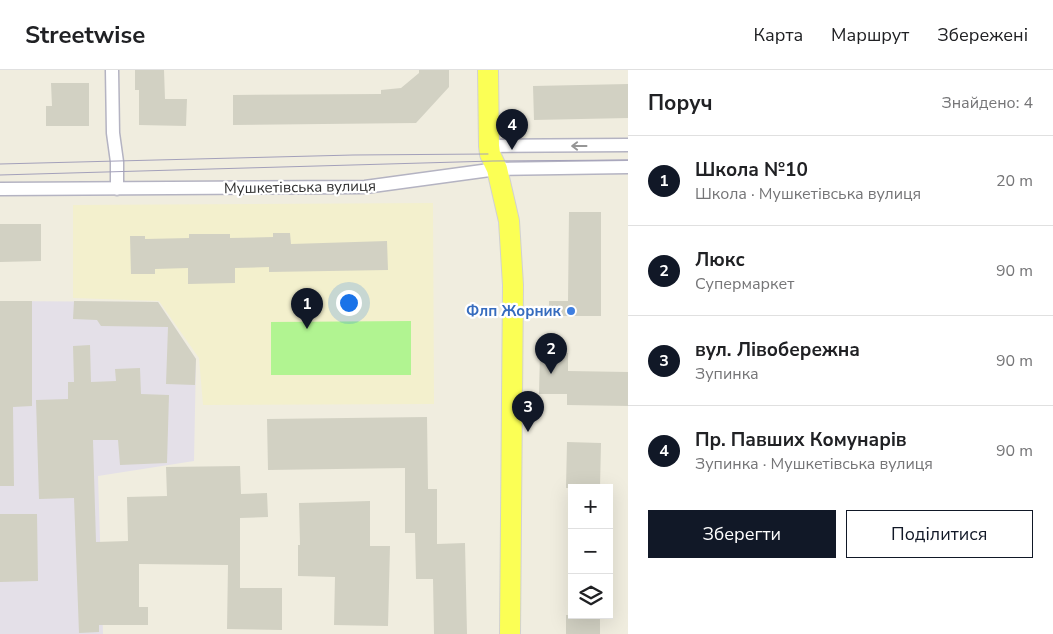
<!DOCTYPE html>
<html lang="uk">
<meta charset="utf-8">
<style>
body{margin:0;font-family:"Nunito Sans",sans-serif;background:#f6f6f6;color:#202124}
.controls{position:absolute;right:15px;bottom:15px;display:grid;overflow:hidden;border-radius:0px;box-shadow:0 5px 20px #0002}
.controls button{width:45px;height:45px;display:grid;place-items:center;padding:0;border:0;border-bottom:1px solid #e0e0e0;background:#fff;color:#202124;font:25px sans-serif}
.you{position:absolute;left:348px;top:232px;width:18px;height:18px;margin:-12px;border:4px solid #fff;border-radius:50%;background:#1a73e8;box-shadow:0 0 0 8px #1a73e833}
.badge{display:grid;place-items:center;width:32px;height:32px;border-radius:50%;background:#111827;color:#fff;font-size:16px;font-weight:700}
.pin{position:absolute;translate:-50% -41px;filter:drop-shadow(0 1px 2px #0008)}
.pin::after{content:'';position:absolute;top:26px;width:18px;height:15px;background:inherit;clip-path:polygon(0 0,100% 0,50% 100%)}
.list{margin:0;padding:0;list-style:none}
h2{display:flex;justify-content:space-between;align-items:center;height:65px;margin:0;padding:0 20px;font-size:21px}
h2 small{font-size:16px;font-weight:400;color:#757577}
.list li{display:grid;grid-template-columns:32px 1fr auto;gap:15px;align-items:center;box-sizing:border-box;height:90px;padding:0 20px;border-top:1px solid #e0e0e0}
.list b{display:block;font-size:19px;white-space:nowrap}
.list p{margin:0;font-size:16px;white-space:nowrap;color:#757577}
.list em{font-size:16px;font-style:normal;color:#757577}
.actions{display:flex;gap:10px;padding:15px 20px}
.actions a{flex:1;padding:11px 0;border:1px solid #111827;border-radius:0px;text-align:center;font-size:18px;color:#111827}
.actions .main{background:#111827;color:#fff}
.icon{flex:none;width:28px;height:28px;fill:none;stroke:currentColor;stroke-width:2;stroke-linecap:round;stroke-linejoin:round}
.map{position:relative;flex:none;width:628px;height:564px;overflow:hidden}
header{display:flex;align-items:center;gap:30px;box-sizing:border-box;height:70px;padding:0 25px;background:#fff;border-bottom:1px solid #e0e0e0}
header strong{font-size:24px}
nav{display:flex;gap:28px;margin-inline-start:auto;font-size:18px}
main{display:flex}
aside{flex:1;background:#fff}
.map>svg:first-child{display:block}
.industrial{fill:#e4e0e8}
.education{fill:#f3f0cd}
.pitch{fill:#b1f491}
.building{fill:#d2d1c3}
.lines{fill:none;stroke-linecap:round;stroke-linejoin:round}
.minor-casing{stroke:#b4b3c2;stroke-width:15}
.primary-casing{stroke:#d1d1d1;stroke-width:22}
.minor{stroke:#fff;stroke-width:12}
.primary{stroke:#fbff55;stroke-width:20}
.tram{stroke:#a3a0ba;stroke-width:1}
.oneway{stroke:#969696}
.shop-dot{fill:#3f7fe0;stroke:#fff;stroke-width:2}
.labels{text-anchor:middle;dominant-baseline:central;stroke-width:4.5;stroke-linejoin:round;paint-order:stroke}
.street-label{font-size:15px;fill:#2e2e2e;stroke:#fff}
.shop-label{font-size:15px;font-weight:bold;fill:#366cbe;stroke:#fff;text-anchor:end}
</style>
<header>
<strong>Streetwise</strong>
<nav><a>Карта</a><a>Маршрут</a><a>Збережені</a></nav>
</header>
<main>
<div class="map">
<svg width="628" height="564" viewBox="0 0 628 564">
<rect width="100%" height="100%" fill="#f0eddf"/>
<!-- industrial -->
<path class="industrial" d="M0,231l158,1 38,57 -2,102 -96,15 5,158h-103z"/>
<!-- education -->
<path class="education" d="M433,133l1,201 -231,1 -4,-47 -40,-57 -86,-3v-93z"/>
<!-- pitch -->
<path class="pitch" d="M411,251v54h-140v-53z"/>
<!-- building -->
<path class="building" d="M135,0h29l1,29h22l-1,27 -47,-1v-35h-4z
M419,0h30v17l-33,36 -183,2v-30l148,-1v-4l20,-2 18,-15z
M51,13h38v43h-43v-20h6z
M628,14v34l-94,2 -1,-34z
M569,142h32v104h-52v-15h19z
M0,154h41v37l-41,1z
M273,163h17l1,11 96,-3 1,29 -119,2v-5l-34,1v15l-47,1v-16l-33,1v5h-24l-1,-38h15v3l44,-1v-4h41v4l43,-1z
M0,231h32v105l-19,1 1,79h-14z
M74,231l84,1 38,57 -1,26 -29,-1 2,-57 -67,-1 -4,-6 -24,-1z
M90,275l1,37 25,-1 -1,-12 25,-1 1,26 28,1 -2,68 -47,2 -2,-25h-25l3,102 32,-1 -1,-44 40,-1 -1,-29 74,-1 1,28 26,-1 1,24 -28,1v70h42v42l-55,-1 1,-64 -89,-1v43h9v18h-49v7l-20,1 -5,-135 -35,1 -3,-99 32,-1v-17h6l-1,-36z
M540,282l28,1v18l60,1v34l-61,-1v-11h-28z
M427,347l1,72h9v55l28,-1 2,91h-33l-1,-55h-17l-1,-46h-10v-65l-137,2 -1,-51z
M567,372l34,1 -1,45h-34z
M370,431v45h20l-2,80 -54,-1 1,-48 -37,-1v-31h2l-1,-42z
M0,444h37l1,67 -38,1z
M566,545h34v19h-34z"/>
<g class="lines">
<!-- minor casing -->
<g class="minor-casing">
<path id="minor" d="M112,0l1,63 4,29v27
M489,76l139,-1
M0,119l365,-2 132,-18 131,-2"/>
</g>
<!-- primary casing -->
<g class="primary-casing">
<path id="primary" d="M488,0l1,76 1,8 7,15 12,52 4,64 -3,349"/>
</g>
<!-- minor -->
<use href="#minor" class="minor"/>
<!-- primary -->
<use href="#primary" class="primary"/>
<!-- tram -->
<path class="tram" d="M0,94l353,-9 135,-1
M0,105l493,-14 135,-1"/>
</g>
<!-- one-way arrows -->
<defs><path id="oneway-shaft" d="M-6 0H5M1.5-3L5.5 0L1.5 3" fill="none" stroke-width="1.6" stroke-linecap="round" stroke-linejoin="round" transform="scale(1.25)"/></defs>
<use class="oneway" href="#oneway-shaft" transform="translate(579 76) rotate(180)"/>
<!-- markers -->
<circle class="shop-dot" cx="571" cy="241" r="5"/>
<g class="labels">
<!-- street labels -->
<g class="street-label">
<text transform="translate(300 117) rotate(-1)">Мушкетівська вулиця</text>
</g>
<!-- shop labels -->
<g class="shop-label">
<text x="561" y="241">Флп Жорник</text>
</g>
</g>
</svg>
<div class="controls">
<button>+</button>
<button>−</button>
<button><svg class="icon" aria-label="layers" viewBox="0 0 24 24"><path d="M12 4l9 5-9 5-9-5zM3 14l9 5 9-5"/></svg></button>
</div>
<div class="you"></div>
<div class="pin badge" style="left:307px;top:259px">1</div>
<div class="pin badge" style="left:551px;top:304px">2</div>
<div class="pin badge" style="left:528px;top:362px">3</div>
<div class="pin badge" style="left:512px;top:80px">4</div>
</div>
<aside>
<h2>Поруч<small>Знайдено: 4</small></h2>
<ul class="list">
<li><span class="badge">1</span><div><b>Школа №10</b><p>Школа · Мушкетівська вулиця</p></div><em>20 m</em></li>
<li><span class="badge">2</span><div><b>Люкс</b><p>Супермаркет</p></div><em>90 m</em></li>
<li><span class="badge">3</span><div><b>вул. Лівобережна</b><p>Зупинка</p></div><em>90 m</em></li>
<li><span class="badge">4</span><div><b>Пр. Павших Комунарiв</b><p>Зупинка · Мушкетівська вулиця</p></div><em>90 m</em></li>
</ul>
<div class="actions"><a class="main">Зберегти</a><a>Поділитися</a></div>
</aside>
</main>
